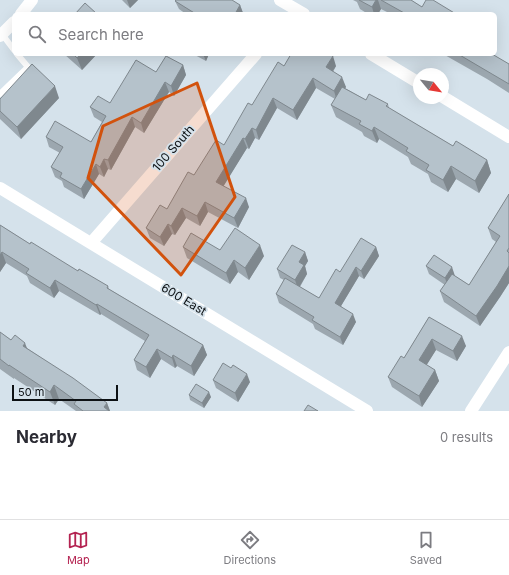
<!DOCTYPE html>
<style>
body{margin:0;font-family:Inter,sans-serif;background:#f7f7f7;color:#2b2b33}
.compass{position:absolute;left:413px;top:68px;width:36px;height:36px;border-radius:50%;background:#fff;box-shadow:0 4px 16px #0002;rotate:120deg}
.scale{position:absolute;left:12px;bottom:10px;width:106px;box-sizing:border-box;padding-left:4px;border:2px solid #0d1114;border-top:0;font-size:11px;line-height:14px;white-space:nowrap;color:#0d1114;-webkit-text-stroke:3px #d5e2eb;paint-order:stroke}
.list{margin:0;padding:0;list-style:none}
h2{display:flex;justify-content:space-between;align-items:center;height:52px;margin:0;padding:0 16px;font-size:17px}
h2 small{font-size:13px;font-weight:400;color:#7c7c81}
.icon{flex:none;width:22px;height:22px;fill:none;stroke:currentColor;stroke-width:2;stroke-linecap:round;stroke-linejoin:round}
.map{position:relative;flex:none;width:509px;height:411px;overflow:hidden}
.search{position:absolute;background:#fff;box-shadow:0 4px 16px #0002;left:12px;right:12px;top:12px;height:44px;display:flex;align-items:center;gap:10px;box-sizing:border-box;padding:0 14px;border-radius:6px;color:#7c7c81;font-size:15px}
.sheet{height:108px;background:#fff}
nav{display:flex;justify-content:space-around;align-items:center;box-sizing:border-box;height:56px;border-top:1px solid #e1e1e2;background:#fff;font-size:11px;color:#7c7c81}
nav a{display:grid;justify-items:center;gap:2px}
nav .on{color:#b42351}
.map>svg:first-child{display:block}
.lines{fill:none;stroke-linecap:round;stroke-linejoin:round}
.lane{stroke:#fff;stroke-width:6}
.street{stroke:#fff;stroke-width:12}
.wall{fill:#9ca7af}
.shaded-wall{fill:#7f888e}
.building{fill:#b5c2cb;stroke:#7f888e}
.marked{fill:#d2520d;fill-opacity:0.2;stroke:#d2520d;stroke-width:3;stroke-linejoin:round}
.labels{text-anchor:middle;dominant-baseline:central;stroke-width:3.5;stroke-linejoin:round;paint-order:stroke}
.street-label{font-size:12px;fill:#0d1114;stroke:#d5e2eb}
</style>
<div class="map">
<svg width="509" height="411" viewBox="0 0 509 411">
<rect width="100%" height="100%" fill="#d5e2eb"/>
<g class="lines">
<!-- lane -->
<path class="lane" d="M2,34l12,16
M0,94l28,-27 -11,-13"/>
<!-- street -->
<path class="street" d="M280,0l24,14
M21,14l11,-14
M0,36l14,-14
M371,54l48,29
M443,97l66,40
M0,188l367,223
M91,243l165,-189
M471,411l38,-59"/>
</g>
<!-- wall -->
<path class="wall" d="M122,0h16l-8,8z
M353,0h58l11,7 34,7h-65l-10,-5 -3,5h-10l-8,-5 -3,-7z
M175,1l65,4 3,8v1h-57l-7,-5z
M64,54h33l-15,16z
M193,54h16l-3,7z
M443,54h51l1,2 14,8v29l-22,-14z
M183,65l3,10 -12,21 -5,-4 -25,41 -9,-6 -24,43 -3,-1 -4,8 -5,-3 -15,25 -20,-12 -2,-6 -7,-4 -4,-10 9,-14 -11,-6 -3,-10 45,5 11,-20 -8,-5 -4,-10 20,-4 46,-31z
M284,66h52l-3,6 13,15 -1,1 21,12 22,4 1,4 64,38 34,14 4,13 -12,20 -23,-14 -8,13 -17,-10 -3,-8 -17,-10 -3,-7 -29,-18 -2,4 -13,-7 -2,-4 -26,-15 -5,-12 4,-6 -19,-11 -19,32 -20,-12 -18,32 -4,-2 -6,11 -2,-1 -24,38 26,21 -11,21 -30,-16 -8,14 -14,-8 -11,17 -3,-1 -8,12 -14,-8 -4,-10 21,-19 27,-34 30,-30 28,-40z
M59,98l-38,41 -21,-20v-20z
M509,194v89l-9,14 -20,29 -36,-24 -4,-11 5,-6 -16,-11 -3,-8 29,10 14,9 27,-43 -4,-3 -4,-11z
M0,225l30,19 48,27 30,15 1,3 94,56 4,10 -13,21 -17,-10 -2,2 -14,-9 -11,19 -13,-8 -3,-10 11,-19 -44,-27 -1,1 -41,-24 -5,7 -24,-15 -3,-7 -21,-13 -6,9z
M183,247l37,3 44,6 -15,24 -11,-8 -8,12 -43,-26z
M376,247l3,9 -15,23 -5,-3 -18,30 15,16 -13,23 -28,-16 -2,-5 -34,-21 -3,-9 8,-14 -4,-2 -3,-9 28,-17 3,9 -3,5 2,8 -7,13 19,11 21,-26z
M429,317l37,29 -9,15 -21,-11 -10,15 9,5 4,11 -17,26 -30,-20 -4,-10 16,-19z
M0,332l11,8 16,8 80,55 3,8h-34l-17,-12 -4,6 -41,-27v1l-14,-10z
M213,380l37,2 -12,20 -22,-14z
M189,395l22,2 -7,11 -14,-8z"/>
<!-- shaded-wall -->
<path class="shaded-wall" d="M127,0h11l-8,8z
M376,0h2l3,9 -3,5h-4l-2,-7z
M240,5l3,8v1h-8z
M81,54h16l-15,16 -5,-12z
M203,54h6l-3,7z
M333,56l3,10 -7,11 -3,-10z
M183,65l3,10 -12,21 -3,-10z
M342,77l4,10 -9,14 -3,-10z
M313,78l3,10 -19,32 -4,-10z
M165,82l4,10 -25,41 -3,-10z
M55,86l4,12 -38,41 -4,-12z
M273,98l4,10 -18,32 -3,-10z
M132,117l3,10 -24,43 -3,-10z
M374,127l5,12 -2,4 -5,-12z
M252,128l3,10 -6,11 -4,-10z
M243,138l4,10 -27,44 -4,-10z
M104,159l4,10 -4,8 -4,-10z
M487,160l4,13 -12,20 -4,-12z
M96,164l3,10 -15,25 -3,-10z
M451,166l5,13 -8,13 -5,-12z
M246,198l3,9 -11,21 -4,-10z
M205,202l3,10 -8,14 -3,-10z
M182,208l4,10 -11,17 -4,-9z
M168,224l4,10 -8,12 -4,-9z
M260,245l4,11 -15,24 -4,-12z
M376,247l3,9 -15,23 -3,-8z
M2,252l4,11 -6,9v-17z
M305,252l3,9 -3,5 2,8 -9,15 -3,-9 4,-18z
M234,260l4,12 -8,12 -4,-11z
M509,266v17l-9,14 -20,29 -4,-10z
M356,267l3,9 -21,35 -3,-8z
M452,267l3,9 -7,11 -3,-9z
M55,280l4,11 -5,7 -4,-10z
M97,304l4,10 -1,1 -4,-10z
M353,314l3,8 -13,23 -3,-8z
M462,336l4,10 -9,15 -4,-10z
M432,339l4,11 -13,21 -4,-11z
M25,343l5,13 -7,-10z
M203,345l4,10 -13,21 -3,-10z
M157,349l4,10 -11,19 -4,-11z
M173,355l4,11 -2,2 -3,-10z
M435,370l4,11 -17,26 -3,-11z
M247,374l3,8 -12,20 -3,-9z
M54,385l5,14 -4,6 -5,-13z
M209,392l2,5 -7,11 -2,-5z
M107,403l3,8h-4l-2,-4z"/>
<!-- building -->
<path class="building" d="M176,0h56l8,5 -5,9h-39l-21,-13z
M359,0h17l-4,7z
M381,0h30l11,7 4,-7h7l23,14h-50z
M85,3l12,11h-22z
M73,54h8l-4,4z
M291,54h38l4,2 -7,11 16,10 -8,14 -21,-13 -20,32 -20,-12 -17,32 -4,-2 -7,11 -2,-1 -27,44 30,16 -12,20 -29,-16 -8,14 -15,-8 -11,18 -3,-2 -8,13 -14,-9 14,-23 7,4 21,-37 6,3 22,-35 8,5 24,-42 4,2 26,-43 6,4z
M458,54h34l17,10v20z
M166,56l17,9 -12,21 -6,-4 -24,41 -9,-6 -24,43 -4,-1 -4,8 -4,-3 -15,25 -21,-12 2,-4 -11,-6 12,-20 -17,-10 9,-16 36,21 15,-26 -16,-9 8,-11 12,7 26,-43 20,12z
M32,64l23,22 -38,41 -17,-16v-12z
M342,87l24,13 3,-6 19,10 -2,2 67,40 3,-5 31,19 -12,21 -24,-15 -8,14 -17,-10 3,-5 -23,-14 2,-3 -34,-21 -2,4 -13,-7 2,-3 -30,-16z
M509,194v54l-2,3 2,2v13l-12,20 -21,30 -36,-25 12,-17 17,11 31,-49 -12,-8z
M0,225l30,19 1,-2 47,29 1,-2 29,17 -1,2 96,57 -12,21 -18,-11 -1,3 -15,-9 -11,18 -12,-7 15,-25 -52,-31 -1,1 -41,-25 -5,8 -24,-15 3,-4 -27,-17 -2,3z
M235,228l25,17 -15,23 -11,-8 -8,13 -43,-26 8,-14 29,17z
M361,238l15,9 -15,24 -5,-4 -21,36 18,11 -13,23 -28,-17 2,-3 -38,-23 9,-16 34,20 17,-29 4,3z
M292,245l13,7 -6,10 5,3 -9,15 -18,-11z
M434,255l18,12 -7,11 -19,-12z
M429,317l33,19 -9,15 -21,-12 -13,21 16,10 -16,26 -31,-19 13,-21 3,2z
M0,332l11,8 4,-5 10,8 -2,3 50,32 34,25 -3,4 5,4h-26l-9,-7 2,-3 -22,-16 -4,7 -41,-27v1l-9,-7z
M223,363l8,5 2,-3 14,9 -12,19 -22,-13z
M196,384l13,8 -7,11 -13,-8z
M308,405l10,6h-14z"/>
<!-- marked area -->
<path class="marked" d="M197,83l38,114 -54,78 -93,-97 15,-52z"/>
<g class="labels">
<!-- street labels -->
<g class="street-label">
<text transform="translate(173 148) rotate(-49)">100 South</text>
<text transform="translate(184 299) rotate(31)">600 East</text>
</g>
</g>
</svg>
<svg class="compass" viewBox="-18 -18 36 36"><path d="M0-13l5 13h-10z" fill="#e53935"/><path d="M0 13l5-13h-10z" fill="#7c7c81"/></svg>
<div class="scale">50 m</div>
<div class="search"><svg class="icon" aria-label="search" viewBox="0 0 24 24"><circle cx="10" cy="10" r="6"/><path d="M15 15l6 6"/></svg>Search here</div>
</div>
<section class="sheet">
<h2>Nearby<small>0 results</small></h2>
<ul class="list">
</ul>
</section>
<nav>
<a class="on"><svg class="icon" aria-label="map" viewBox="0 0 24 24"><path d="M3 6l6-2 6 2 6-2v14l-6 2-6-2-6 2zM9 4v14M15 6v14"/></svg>Map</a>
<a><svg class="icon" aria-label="directions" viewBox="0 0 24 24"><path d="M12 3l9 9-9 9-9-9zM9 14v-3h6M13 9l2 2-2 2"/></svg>Directions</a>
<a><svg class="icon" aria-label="saved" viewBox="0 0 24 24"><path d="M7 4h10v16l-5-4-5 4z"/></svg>Saved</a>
</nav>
